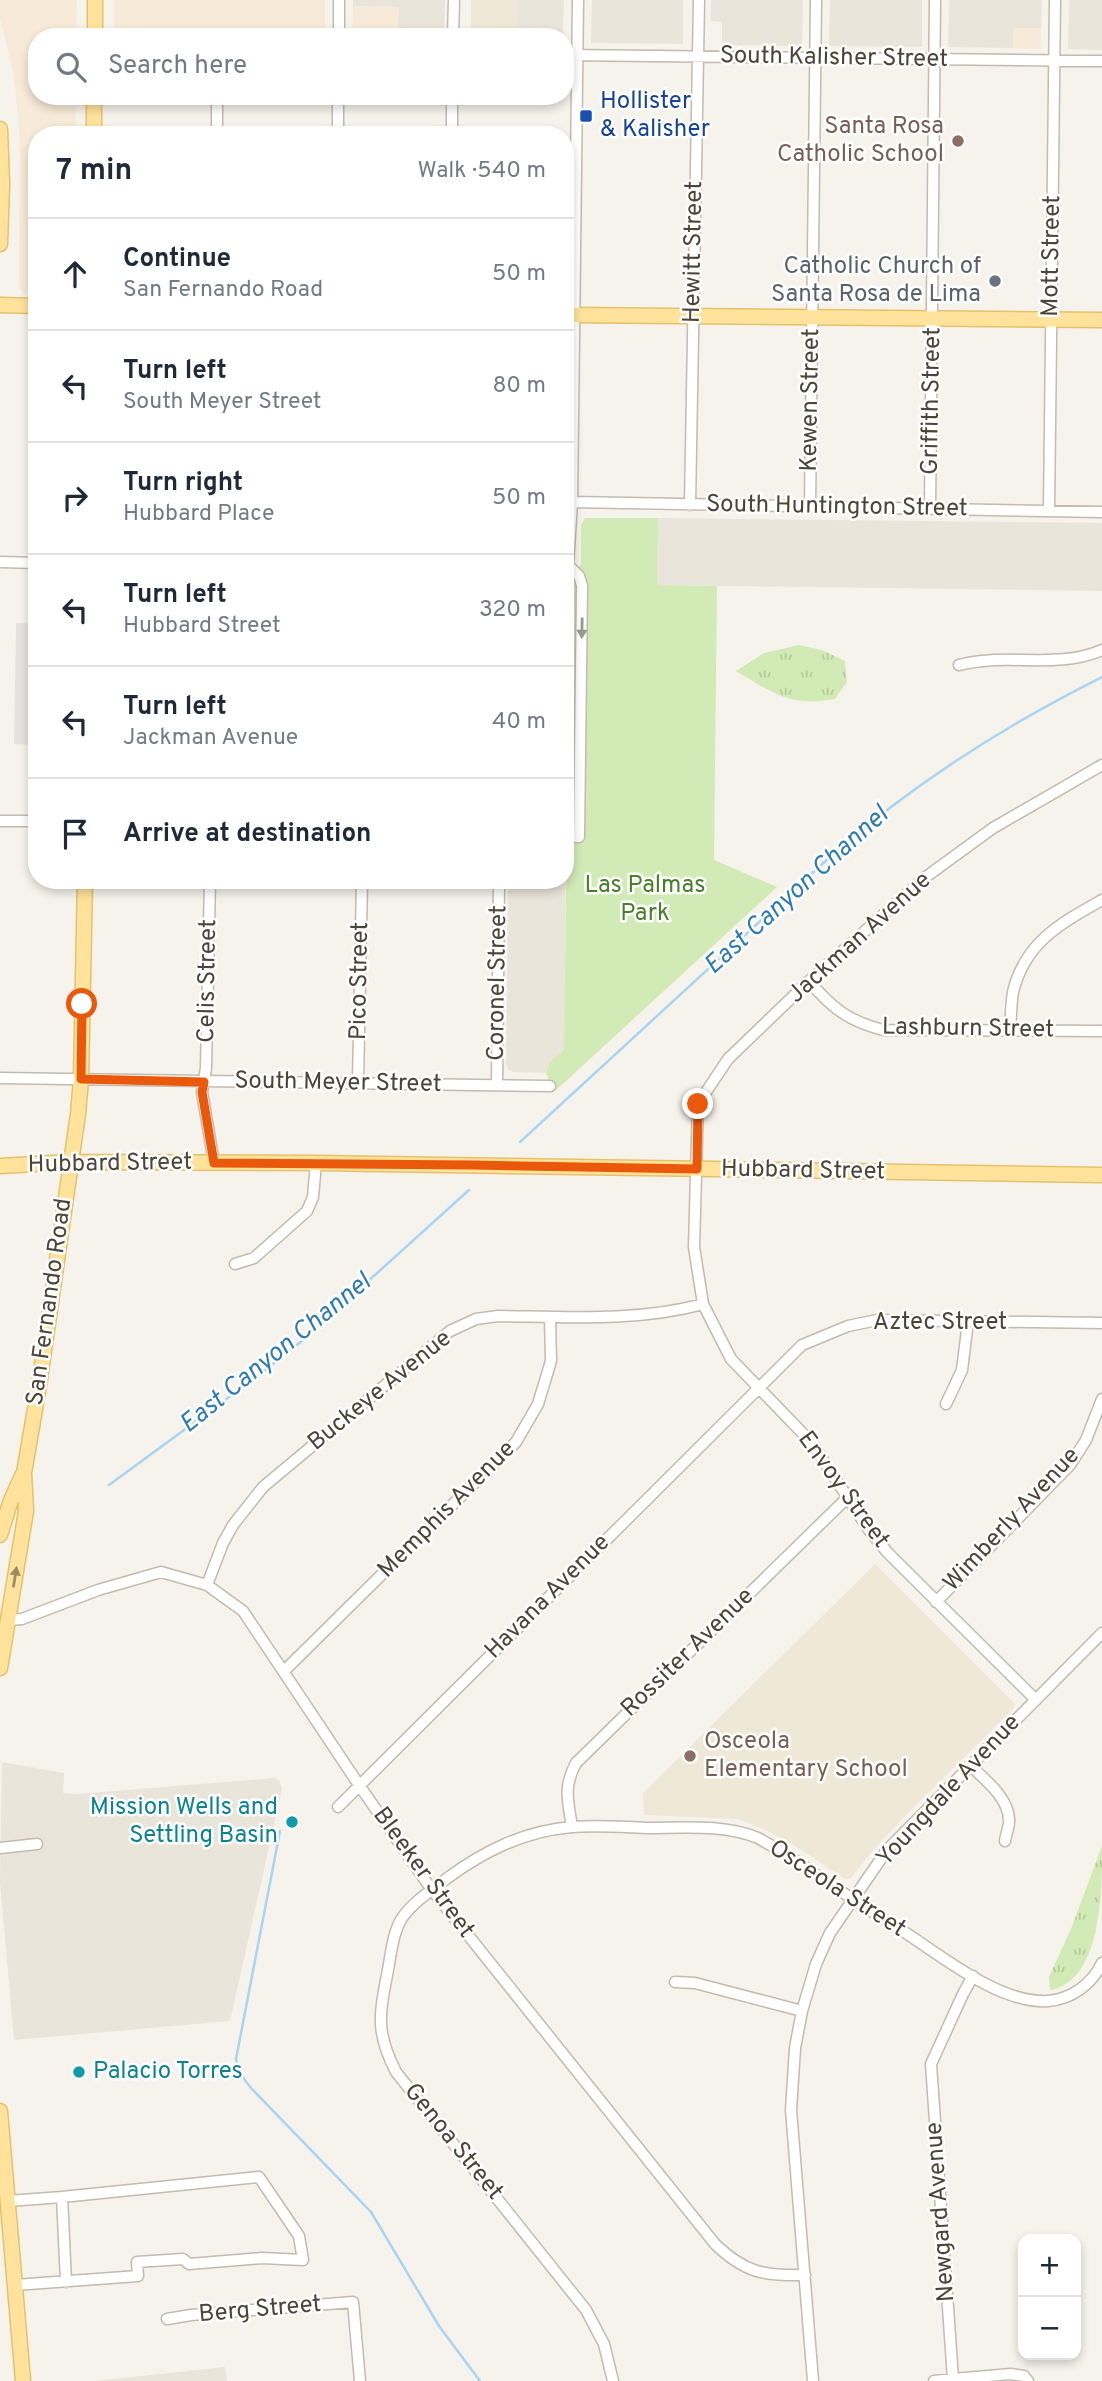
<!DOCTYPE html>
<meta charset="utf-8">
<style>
body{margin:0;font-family:Overpass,sans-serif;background:#f6f6f7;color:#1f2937}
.controls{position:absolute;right:21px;bottom:21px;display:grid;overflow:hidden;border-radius:14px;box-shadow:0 4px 10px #0003}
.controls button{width:63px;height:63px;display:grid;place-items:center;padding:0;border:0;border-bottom:2px solid #e0e1e3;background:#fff;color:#1f2937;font:35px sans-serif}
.stop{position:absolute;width:21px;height:21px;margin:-16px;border:5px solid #ea580c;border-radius:50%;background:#fff}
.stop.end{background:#ea580c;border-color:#fff;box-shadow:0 2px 7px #0008}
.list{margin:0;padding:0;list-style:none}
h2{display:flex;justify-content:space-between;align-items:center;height:91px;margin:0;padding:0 28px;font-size:30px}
h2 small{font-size:23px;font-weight:400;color:#747a83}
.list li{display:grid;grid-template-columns:46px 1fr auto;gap:21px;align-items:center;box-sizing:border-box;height:112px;padding:0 28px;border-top:2px solid #e0e1e3}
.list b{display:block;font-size:26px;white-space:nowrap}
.list p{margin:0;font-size:23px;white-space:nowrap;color:#747a83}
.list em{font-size:23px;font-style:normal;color:#747a83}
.icon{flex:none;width:38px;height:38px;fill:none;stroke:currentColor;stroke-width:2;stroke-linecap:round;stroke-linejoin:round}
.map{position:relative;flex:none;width:1102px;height:2381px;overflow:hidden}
.search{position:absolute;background:#fff;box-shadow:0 4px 10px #0003;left:28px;top:28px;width:546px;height:77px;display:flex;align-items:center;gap:18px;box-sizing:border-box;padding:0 24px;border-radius:28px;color:#747a83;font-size:26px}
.panel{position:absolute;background:#fff;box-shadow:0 4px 10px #0003;left:28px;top:126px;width:546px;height:763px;border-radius:28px}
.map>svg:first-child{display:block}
.residential{fill:#eae5da}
.commercial{fill:#f7ead8}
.education{fill:#efe8d6}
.grass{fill:url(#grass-tufts)}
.green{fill:#d2eab5}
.parking{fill:#e5e3e0}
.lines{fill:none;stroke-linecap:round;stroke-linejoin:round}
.stream{stroke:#a9d4f2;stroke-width:2.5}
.minor-casing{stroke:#c2bbae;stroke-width:13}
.major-casing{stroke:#e6c16a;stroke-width:17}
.minor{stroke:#fff;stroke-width:10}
.major{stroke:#ffe39c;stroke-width:14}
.oneway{fill:#9c9892}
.oneway2{fill:#9c8c66}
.route{stroke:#ea580c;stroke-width:9}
.transit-dot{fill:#1a4fb4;stroke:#fff;stroke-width:2.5}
.education-dot{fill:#8d6e63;stroke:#fff;stroke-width:2.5}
.worship-dot{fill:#6b7280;stroke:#fff;stroke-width:2.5}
.culture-dot{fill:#0f9aa8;stroke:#fff;stroke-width:2.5}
.labels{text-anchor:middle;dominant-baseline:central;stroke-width:5;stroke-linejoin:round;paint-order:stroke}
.street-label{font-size:24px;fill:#4b4439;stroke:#fff}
.transit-label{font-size:24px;fill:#164399;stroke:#fff;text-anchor:start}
.education-label{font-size:24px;fill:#785e54;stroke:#fff;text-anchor:end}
.worship-label{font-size:24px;fill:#5b616d;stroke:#fff;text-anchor:end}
.park-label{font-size:24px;fill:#4a7f2a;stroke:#fff}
.culture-label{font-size:24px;fill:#0d838f;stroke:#fff;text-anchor:end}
.water-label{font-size:26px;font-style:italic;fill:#2e7ab2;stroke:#fff}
</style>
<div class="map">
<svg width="1102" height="2381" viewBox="0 0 1102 2381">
<defs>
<pattern id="grass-tufts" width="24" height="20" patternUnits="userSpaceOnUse" patternTransform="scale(1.75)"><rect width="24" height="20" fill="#d2eab5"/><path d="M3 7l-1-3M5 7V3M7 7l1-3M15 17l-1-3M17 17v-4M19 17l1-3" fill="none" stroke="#b6ca9c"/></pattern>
</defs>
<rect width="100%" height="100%" fill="#f6f3ec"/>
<!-- residential -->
<path class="residential" d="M353,0h92l-1,37h-46v-30l-45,-1z
M517,0h47l-1,37h-46z
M592,0h91v44l-92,-1z
M711,0h92l-1,46 -80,-1v-23l-11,-1z
M830,0h92v47l-93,-1z
M949,0h93l-1,28h-27l-1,20 -65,-1z
M1069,0h33v50l-34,-1z
M658,518l444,5v68l-445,-6z
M565,581h5v3l-3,244h-2z
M565,849h1l-2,202 -14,11 -4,11 -33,-1 -4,-2 -3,-6 2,-184h57z
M2,1762l62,11 -1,20 14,1 199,-16 4,4 2,7 -52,232 -216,19 -14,-158z
M225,2367l2,14h-133z"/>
<!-- commercial -->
<path class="commercial" d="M0,0h77l-1,37h-39v59h39l-1,39h-38v159l-13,-1 -5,-5 1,-141 -2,-32 -5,-43 -13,-54z
M114,0h211v37h-211z
M353,6l46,1 -1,30h-46z
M1014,28h27v21l-28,-1z"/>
<!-- education -->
<path class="education" d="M471,0h46v37h-46z
M875,1564l139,139v5l-108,107 -31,33 -25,31h-5l-48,-32 -29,-16 -30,-12 -94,-4 -1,-22z"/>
<!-- grass -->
<path class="grass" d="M799,645l23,5 23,11 2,21 -12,17c-46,8 -62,-6 -99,-28l28,-18z
M1102,1846c0,46 0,135 -52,144l-1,-13 22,-48z"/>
<!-- green -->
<path class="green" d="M585,518h73l-1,67 60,1 -3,274 63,27 -223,205 -8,-19 4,-11 14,-12 6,-469 11,-17v-39z"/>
<!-- parking -->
<path class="parking" d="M16,623l21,1v121l-23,-1z"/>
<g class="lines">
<!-- stream -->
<path class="stream" d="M520,1142l311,-286c82,-72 173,-130 271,-179
M109,1485l150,-110 44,-35 166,-150
M280,1831l-44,228c2,12 7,19 15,29l120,124 68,114 41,55"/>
<!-- minor casing -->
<g class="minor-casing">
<path id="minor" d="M339,37v-37
M453,37l1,-37
M565,55l537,6
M217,135v-39
M338,135v-39
M452,135v-39
M572,502l530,10
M690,505l9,-505
M810,507l6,-507
M930,509l5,-509
M1049,511l6,-511
M0,562l37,1
M568,565l4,-63 6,-502
M959,665c47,-13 98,5 143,-15
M0,821h37
M565,837h14l3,-252 -3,-9 -11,-11
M210,880l-4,188 -4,24 12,71
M809,981c23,27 39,40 74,49l219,1
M1010,1030c1,-13 1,-26 3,-38 12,-50 48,-69 89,-92
M0,1078l550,8
M358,1083l4,-203
M497,1085l2,-205
M235,1264l19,-6 53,-47 6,-14 3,-34
M946,1404l16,-34 6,-48
M207,1585l16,-42 10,-18 30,-38 187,-156 26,-12 22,-3c68,1 139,6 205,-12
M936,1602l134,-137 16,-25 16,-41
M8,1620l14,-1 76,-29 63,-18 46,13 36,26 116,174 73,105 283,354c30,29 49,32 90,31
M284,1671l232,-229 22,-38 13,-43 -1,-44
M1036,1700l-148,-147 -19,-23 -57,-87 -81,-84 -28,-55 -9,-57 4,-143 30,-45 81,-78 114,-102 70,-51 109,-63
M970,1765c14,14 38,32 39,54 1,6 -3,15 -4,22
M338,1807l464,-462 46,-19 29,-6 225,3
M572,1827c-4,-26 -9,-40 4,-64l272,-266
M0,1848l37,-4
M973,1976l-10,18 -32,70 22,315 58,-5 13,2 4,5
M675,1982l20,1 107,28
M8,2201l54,-4 4,85
M15,2285l123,-9 -1,-14 46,-3 6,5 73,-6 41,2 -4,-24 -40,-59 -197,20
M167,2319l24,-4 162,-13 7,79
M613,2381l-9,-37 -18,-34 -190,-238c-20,-39 -17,-56 -9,-97 4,-19 5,-41 15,-57 11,-16 29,-27 44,-39 38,-28 78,-48 126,-52 24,-2 50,0 75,1 36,0 77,-4 111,10 9,5 19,11 28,16 39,27 79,54 120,79 38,25 95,71 142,68 24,-2 44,-17 54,-38
M813,2381l-22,-271 4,-62 7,-37 14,-47 14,-31 57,-83 215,-217
M934,2381l19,-2"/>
</g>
<!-- major casing -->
<g class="major-casing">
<path id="major" d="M95,37v-37
M0,129l2,55 -2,60
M94,135v-39
M0,305l37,1
M565,315l537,5
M0,1166l70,-4 246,1 786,12
M0,1535l11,-35 12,-26
M0,1668l26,-157 -2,-38 15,-87 39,-272 3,-35 4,-199
M0,2111l23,270"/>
</g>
<!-- minor -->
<use href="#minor" class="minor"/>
<!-- major -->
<use href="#major" class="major"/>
</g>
<!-- one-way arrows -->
<defs><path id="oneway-solid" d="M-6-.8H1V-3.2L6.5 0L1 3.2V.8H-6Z" transform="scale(1.75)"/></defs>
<use class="oneway" href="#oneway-solid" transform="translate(582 628) rotate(91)"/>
<use class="oneway2" href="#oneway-solid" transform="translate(15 1577) rotate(-81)"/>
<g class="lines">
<!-- route -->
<path class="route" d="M82,1004l-1,75 123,3 -2,10 12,71 258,2 225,4 1,-65"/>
</g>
<!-- markers -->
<rect class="transit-dot" x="579" y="109" width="14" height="14" rx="3.5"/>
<g class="education-dot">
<circle cx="958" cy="141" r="7"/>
<circle cx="690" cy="1756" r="7"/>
</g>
<circle class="worship-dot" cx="995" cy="281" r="7"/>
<g class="culture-dot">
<circle cx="292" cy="1822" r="7"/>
<circle cx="79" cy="2072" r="7"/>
</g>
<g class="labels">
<!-- street labels -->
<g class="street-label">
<text transform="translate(834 58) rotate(1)">South Kalisher Street</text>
<text transform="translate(694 252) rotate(-89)">Hewitt Street</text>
<text transform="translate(1052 256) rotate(-89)">Mott Street</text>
<text transform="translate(811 400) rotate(-89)">Kewen Street</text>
<text transform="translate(932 401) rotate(-89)">Griffith Street</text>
<text transform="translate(837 507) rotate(1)">South Huntington Street</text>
<text transform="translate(860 938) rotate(-42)">Jackman Avenue</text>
<text transform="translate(208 981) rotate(-89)">Celis Street</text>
<text transform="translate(360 981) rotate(-89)">Pico Street</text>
<text transform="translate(498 983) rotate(-89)">Coronel Street</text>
<text transform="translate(968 1029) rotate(1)">Lashburn Street</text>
<text transform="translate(338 1083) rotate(1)">South Meyer Street</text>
<text transform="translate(110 1164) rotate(-1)">Hubbard Street</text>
<text transform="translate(803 1171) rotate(1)">Hubbard Street</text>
<text transform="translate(50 1302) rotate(-82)">San Fernando Road</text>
<text x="940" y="1323">Aztec Street</text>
<text transform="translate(380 1391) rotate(-39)">Buckeye Avenue</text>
<text transform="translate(843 1490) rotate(54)">Envoy Street</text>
<text transform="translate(447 1510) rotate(-45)">Memphis Avenue</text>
<text transform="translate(1012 1520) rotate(-47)">Wimberly Avenue</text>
<text transform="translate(548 1597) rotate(-45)">Havana Avenue</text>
<text transform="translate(688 1653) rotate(-44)">Rossiter Avenue</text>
<text transform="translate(949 1791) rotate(-47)">Youngdale Avenue</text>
<text transform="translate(423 1873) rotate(54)">Bleeker Street</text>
<text transform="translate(837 1889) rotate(33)">Osceola Street</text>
<text transform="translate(453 2142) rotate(51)">Genoa Street</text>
<text transform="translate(941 2212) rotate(-94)">Newgard Avenue</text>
<text transform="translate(260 2310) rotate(-5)">Berg Street</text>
</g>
<!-- transit labels -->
<g class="transit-label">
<text x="600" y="102">Hollister<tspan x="600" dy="28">&amp; Kalisher</tspan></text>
</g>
<!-- education labels -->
<g class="education-label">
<text x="944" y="127">Santa Rosa<tspan x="944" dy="28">Catholic School</tspan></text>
<text x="704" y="1742" text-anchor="start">Osceola<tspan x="704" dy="28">Elementary School</tspan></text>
</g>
<!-- worship labels -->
<g class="worship-label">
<text x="981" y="267">Catholic Church of<tspan x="981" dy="28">Santa Rosa de Lima</tspan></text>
</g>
<!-- park labels -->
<g class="park-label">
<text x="645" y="886">Las Palmas<tspan x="645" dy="28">Park</tspan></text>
</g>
<!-- culture labels -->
<g class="culture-label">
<text x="278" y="1808">Mission Wells and<tspan x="278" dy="28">Settling Basin</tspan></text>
<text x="93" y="2072" text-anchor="start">Palacio Torres</text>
</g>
<!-- water labels -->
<g class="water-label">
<text transform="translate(797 891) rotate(-42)">East Canyon Channel</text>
<text transform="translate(276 1354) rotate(-39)">East Canyon Channel</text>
</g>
</g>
</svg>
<div class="controls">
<button>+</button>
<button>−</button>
</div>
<div class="stop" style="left:82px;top:1004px"></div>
<div class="stop end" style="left:698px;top:1104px"></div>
<div class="search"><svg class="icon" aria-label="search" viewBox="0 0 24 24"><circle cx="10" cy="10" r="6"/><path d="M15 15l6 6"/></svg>Search here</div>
<section class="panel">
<h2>7 min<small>Walk · 540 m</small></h2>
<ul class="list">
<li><svg class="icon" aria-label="ahead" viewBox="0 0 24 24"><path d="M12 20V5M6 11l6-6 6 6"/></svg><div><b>Continue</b><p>San Fernando Road</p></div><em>50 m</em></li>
<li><svg class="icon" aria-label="left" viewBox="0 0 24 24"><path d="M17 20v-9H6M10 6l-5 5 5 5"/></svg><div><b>Turn left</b><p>South Meyer Street</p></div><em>80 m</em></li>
<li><svg class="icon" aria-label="right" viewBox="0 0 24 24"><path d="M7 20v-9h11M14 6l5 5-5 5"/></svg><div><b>Turn right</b><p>Hubbard Place</p></div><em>50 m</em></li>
<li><svg class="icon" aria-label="left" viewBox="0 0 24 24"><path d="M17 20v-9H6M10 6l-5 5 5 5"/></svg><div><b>Turn left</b><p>Hubbard Street</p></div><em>320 m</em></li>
<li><svg class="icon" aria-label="left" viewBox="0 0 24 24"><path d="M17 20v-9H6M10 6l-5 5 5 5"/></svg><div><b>Turn left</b><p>Jackman Avenue</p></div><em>40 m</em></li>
<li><svg class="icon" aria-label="arrive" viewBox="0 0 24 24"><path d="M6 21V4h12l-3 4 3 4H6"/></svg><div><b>Arrive at destination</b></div></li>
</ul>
</section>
</div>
